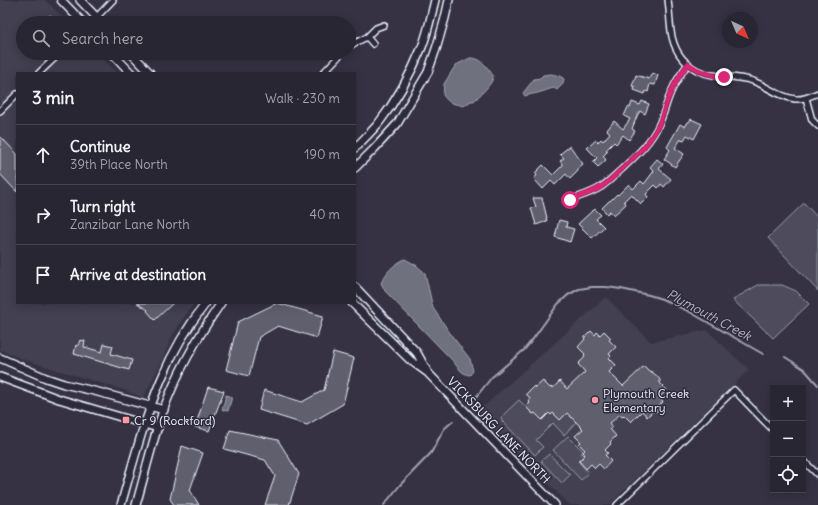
<!DOCTYPE html>
<meta charset="utf-8">
<style>
body{margin:0;font-family:Delius,sans-serif;background:#302e3b;color:#f1f3f6}
.controls{position:absolute;right:12px;bottom:12px;display:grid;overflow:hidden;border-radius:0px;box-shadow:0 2px 10px #0003}
.controls button{width:36px;height:36px;display:grid;place-items:center;padding:0;border:0;border-bottom:1px solid #44434e;background:#282633;color:#f1f3f6;font:20px sans-serif}
.compass{position:absolute;left:722px;top:12px;width:36px;height:36px;border-radius:50%;background:#282633;box-shadow:0 2px 10px #0003;rotate:136deg}
.stop{position:absolute;width:12px;height:12px;margin:-9px;border:3px solid #db2777;border-radius:50%;background:#fff}
.stop.end{background:#db2777;border-color:#fff;box-shadow:0 1px 4px #0008}
.list{margin:0;padding:0;list-style:none}
h2{display:flex;justify-content:space-between;align-items:center;height:52px;margin:0;padding:0 16px;font-size:17px}
h2 small{font-size:13px;font-weight:400;color:#a5a5ac}
.list li{display:grid;grid-template-columns:26px 1fr auto;gap:12px;align-items:center;box-sizing:border-box;height:60px;padding:0 16px;border-top:1px solid #44434e}
.list b{display:block;font-size:15px;white-space:nowrap}
.list p{margin:0;font-size:13px;white-space:nowrap;color:#a5a5ac}
.list em{font-size:13px;font-style:normal;color:#a5a5ac}
.icon{flex:none;width:22px;height:22px;fill:none;stroke:currentColor;stroke-width:2;stroke-linecap:round;stroke-linejoin:round}
.map{position:relative;flex:none;width:818px;height:505px;overflow:hidden}
.search{position:absolute;background:#282633;box-shadow:0 2px 10px #0003;left:16px;top:16px;width:340px;height:44px;display:flex;align-items:center;gap:10px;box-sizing:border-box;padding:0 14px;border-radius:22px;color:#a5a5ac;font-size:15px}
.panel{position:absolute;background:#282633;box-shadow:0 2px 10px #0003;left:16px;top:72px;width:340px;height:232px;border-radius:0px}
.map>svg:first-child{display:block}
.built{fill:#433f51}
.green{fill:#4d4b5c;stroke:#9a9eaa}
.water{fill:#70717f;stroke:#a0a4af}
.lines{fill:none;stroke-linecap:round;stroke-linejoin:round}
.stream{stroke:#a0a4af;stroke-width:2}
.building{fill:#605e6e;stroke:#e8f1f8}
.street-casing{stroke:#e8f1f8;stroke-width:8}
.secondary-casing{stroke:#e8f1f8;stroke-width:10}
.street{stroke:#2f2a3d;stroke-width:5}
.secondary{stroke:#2f2a3d;stroke-width:7}
.route{stroke:#db2777;stroke-width:5}
.poi-dot{fill:#ff9aa2;stroke:#2f2a3d;stroke-width:1.5}
.labels{text-anchor:middle;dominant-baseline:central;stroke-width:3;stroke-linejoin:round;paint-order:stroke}
.poi-label{font-size:12px;fill:#e8f1f8;stroke:#2f2a3d;text-anchor:start}
.street-label{font-size:12px;fill:#e8f1f8;stroke:#2f2a3d}
.water-label{font-size:13px;font-style:italic;fill:#b2b7c2;stroke:#2f2a3d}
</style>
<div class="map">
<svg width="818" height="505" viewBox="0 0 818 505">
<rect width="100%" height="100%" fill="#363244"/>
<filter id="ink" filterUnits="userSpaceOnUse"><feTurbulence type="fractalNoise" baseFrequency=".025" numOctaves="2"/><feDisplacementMap in="SourceGraphic" scale="8" xChannelSelector="R" yChannelSelector="G"/><feConvolveMatrix kernelMatrix="1 2 1 2 8 2 1 2 1" color-interpolation-filters="sRGB"/></filter>
<g filter="url(#ink)">
<!-- built -->
<path class="built" d="M0,0h45l23,23h-45v30h74l20,20h-100v230h178l-12,16 -12,20 -10,24 -18,35 -16,-7 -99,-30 -28,-11z
M606,297l45,45 56,-12 42,40 -140,135h-39l-94,-92z"/>
<!-- green -->
<path class="green" d="M804,203l14,15v73l-50,-53z
M758,285h24l14,6 13,13 -36,34 -40,-38 6,-4z
M519,400l14,14 2,-1 7,7 7,-7h4l7,7 7,-7 9,9 -12,13 -11,-12 -17,17 7,7 -8,8 -33,-34 -1,-4z
M568,436l15,15 -2,2 3,2 -6,6 11,12 -8,7 -28,-30z
M549,454l21,21 -8,8 -21,-22z"/>
<!-- water -->
<path class="water" d="M470,58c7,0 11,2 16,8 2,3 6,7 7,10 1,7 -14,20 -19,25h-3l-7,5c-11,-3 -14,-1 -21,-11l1,-11 8,-13 4,-6z
M551,74l9,2 4,3 -1,5 -6,6 -3,-2c-5,1 -9,3 -13,4 -5,2 -11,2 -16,4l-2,-3 11,-14 6,-1 3,-3z
M405,259l11,6 9,8 8,35 19,28 18,23 3,12 -3,4c-8,0 -13,-9 -18,-15l-67,-69 -4,-8c5,-11 13,-19 24,-24z
M226,395l6,2 -4,14 -6,-1z"/>
<g class="lines">
<!-- stream -->
<path class="stream" d="M785,357l19,12 14,16
M476,397l16,-20 32,-27 9,-11 25,-35 10,-9 11,-6 13,-2h14l15,2 28,6 13,4 26,12 75,43
M384,505l16,-20 31,-32 13,-24 9,-8"/>
</g>
<!-- building -->
<path class="building" d="M50,15l9,8h-17z
M652,73l6,2 -3,10 -5,-1 -2,8 -2,-1 -1,3 -11,-4 1,-3 -3,-1 4,-11 13,4z
M642,101l7,3 -4,10 -5,-3 -3,5 -5,13 3,2 -6,9 -6,-5 -6,8 -1,1 -2,-2 -8,8 2,1 -5,5 3,4 -8,7 -5,-5 4,-4 -10,-10 9,-8 2,2 3,-3 2,2 7,-8 -3,-3 7,-9 9,8 7,-10 -6,-3 4,-9 2,1 2,-6 8,3z
M691,119l11,5 -8,15 -7,-4 -3,5 -3,-1 -6,9 9,6 -9,13 -11,-8 6,-9 -3,-3 13,-23 5,3 3,-5h1z
M0,136l17,18v38l-17,-18z
M570,146l13,18 -6,5 1,2 -8,8 -4,-5 -11,11 -4,-4 -8,8 -9,-10 3,-4 -2,-2 8,-8 10,10 10,-10 -3,-4 4,-3 -4,-4z
M657,159l6,5 -4,5 12,10 -7,8 -3,-3 -3,4 -3,-3 -9,9 2,3 -7,7 -10,-10 -7,7 2,3 -12,11 -4,-4 -3,3 -5,-6 7,-7h1l7,-7 1,1 11,-11 4,5 8,-8 3,3 10,-13 -4,-4z
M533,198h9l5,20h-1l1,3 -11,4 -5,-17 5,-1z
M595,209l6,6 -5,4 8,8 -12,11 -14,-14 14,-13h1z
M559,220l8,2 -1,5 8,2 -4,13 -15,-5z
M137,303h36l-18,17 -8,-9 1,-1z
M277,303l46,13 -6,22 -39,-12 -19,11 -10,39 -23,-6 12,-48z
M591,331l4,4 2,-3 3,3 4,-4 7,7 -2,2 7,7 -7,7 2,2 -2,2 7,7 -7,7 14,14 21,-20 5,5 3,1 5,4 3,4v3l7,7 -8,8 4,4 -5,4v5h-5l-6,6 -5,-6 -11,11 -7,-7 -2,2 -2,-3 -11,10 3,4 -2,1 6,7 -6,6 1,2 -6,6 3,3 -3,2 6,6 -7,8 -5,-5 -4,4 -4,-4 -5,5 -7,-8 6,-6 -2,-3 2,-2 -6,-6 2,-2 -6,-6 8,-7 -16,-16 -7,7 -7,-7 -2,2 -2,-2 -7,7 -7,-7 -2,1 -7,-7 4,-4 -2,-2 2,-3 -4,-4 8,-8 1,2 8,-7 7,7 1,-1 2,1 7,-7 7,8 18,-17 -7,-8 7,-7 -1,-2 1,-1 -7,-7 7,-8 -1,-1z
M80,340l5,1 -1,6 18,5 2,-8 9,2 -2,8 21,6 -3,10 -55,-16 2,-9 2,1z
M333,352l21,6 -11,46 -36,21 -48,-15 5,-20 38,12 22,-12z
M208,387l16,4 -15,40 -14,-4z
M230,430l48,10 21,34 -10,31h-24l10,-29 -10,-16 -41,-11z
M182,446l21,7 -13,37 9,15h-25l-4,-6z"/>
<g class="lines">
<!-- street casing -->
<g class="street-casing">
<path id="street" d="M668,0c3,21 0,41 14,58 20,24 45,15 71,23 14,5 26,16 42,18 8,1 16,-3 23,-6
M91,23l22,-23
M367,37l9,-9 8,-3
M349,46l18,-9 6,7
M39,73l21,-20
M323,73l19,-20
M806,98l6,22 6,6
M0,111l17,-17
M570,200c11,-4 22,-7 31,-13 8,-5 14,-12 21,-18 15,-14 30,-28 38,-47 5,-11 7,-22 12,-32 4,-9 10,-18 16,-26
M803,460l15,15
M617,505l117,-115 39,40"/>
</g>
<!-- secondary casing -->
<g class="secondary-casing">
<path id="secondary" d="M61,0l22,23
M80,0l22,23
M112,53l19,20
M131,53l19,20
M355,148c8,-8 16,-16 23,-24 18,-23 33,-50 44,-77 6,-15 9,-31 13,-47
M355,168l20,-20 22,-24 31,-52 9,-26 8,-28 4,-18
M355,287l62,66 10,18
M352,303l58,57 18,13 127,132
M0,358l46,20 18,6 34,8 66,18
M0,377l59,22 99,29
M121,505c12,-42 23,-85 40,-125 11,-27 27,-54 45,-77
M136,505c9,-31 16,-63 27,-94 14,-38 35,-75 58,-108"/>
</g>
<!-- street -->
<use href="#street" class="street"/>
<!-- secondary -->
<use href="#secondary" class="secondary"/>
</g>
</g>
<g class="lines" filter="url(#ink)">
<!-- route -->
<path class="route" d="M570,200c11,-4 21,-7 31,-13 8,-5 14,-12 21,-18 15,-14 30,-28 38,-47 4,-11 7,-22 12,-32 4,-9 10,-18 16,-26 11,8 22,12 36,13"/>
</g>
<!-- markers -->
<g class="poi-dot">
<circle cx="595" cy="400" r="4"/>
<rect x="122" y="416" width="8" height="8" rx="2"/>
</g>
<g class="labels">
<!-- poi labels -->
<g class="poi-label">
<text x="603" y="393">Plymouth Creek<tspan x="603" dy="14">Elementary</tspan></text>
<text x="134" y="420">Cr 9 (Rockford)</text>
</g>
<!-- street labels -->
<g class="street-label">
<text transform="translate(499 430) rotate(46)">VICKSBURG LANE NORTH</text>
</g>
<!-- water labels -->
<g class="water-label">
<text transform="translate(709 315) rotate(28)">Plymouth Creek</text>
</g>
</g>
</svg>
<div class="controls">
<button>+</button>
<button>−</button>
<button><svg class="icon" aria-label="locate" viewBox="0 0 24 24"><circle cx="12" cy="12" r="6"/><path d="M12 2v4M12 18v4M2 12h4M18 12h4"/></svg></button>
</div>
<svg class="compass" viewBox="-18 -18 36 36"><path d="M0-13l5 13h-10z" fill="#e53935"/><path d="M0 13l5-13h-10z" fill="#a5a5ac"/></svg>
<div class="stop" style="left:570px;top:200px"></div>
<div class="stop end" style="left:724px;top:77px"></div>
<div class="search"><svg class="icon" aria-label="search" viewBox="0 0 24 24"><circle cx="10" cy="10" r="6"/><path d="M15 15l6 6"/></svg>Search here</div>
<section class="panel">
<h2>3 min<small>Walk · 230 m</small></h2>
<ul class="list">
<li><svg class="icon" aria-label="ahead" viewBox="0 0 24 24"><path d="M12 20V5M6 11l6-6 6 6"/></svg><div><b>Continue</b><p>39th Place North</p></div><em>190 m</em></li>
<li><svg class="icon" aria-label="right" viewBox="0 0 24 24"><path d="M7 20v-9h11M14 6l5 5-5 5"/></svg><div><b>Turn right</b><p>Zanzibar Lane North</p></div><em>40 m</em></li>
<li><svg class="icon" aria-label="arrive" viewBox="0 0 24 24"><path d="M6 21V4h12l-3 4 3 4H6"/></svg><div><b>Arrive at destination</b></div></li>
</ul>
</section>
</div>
